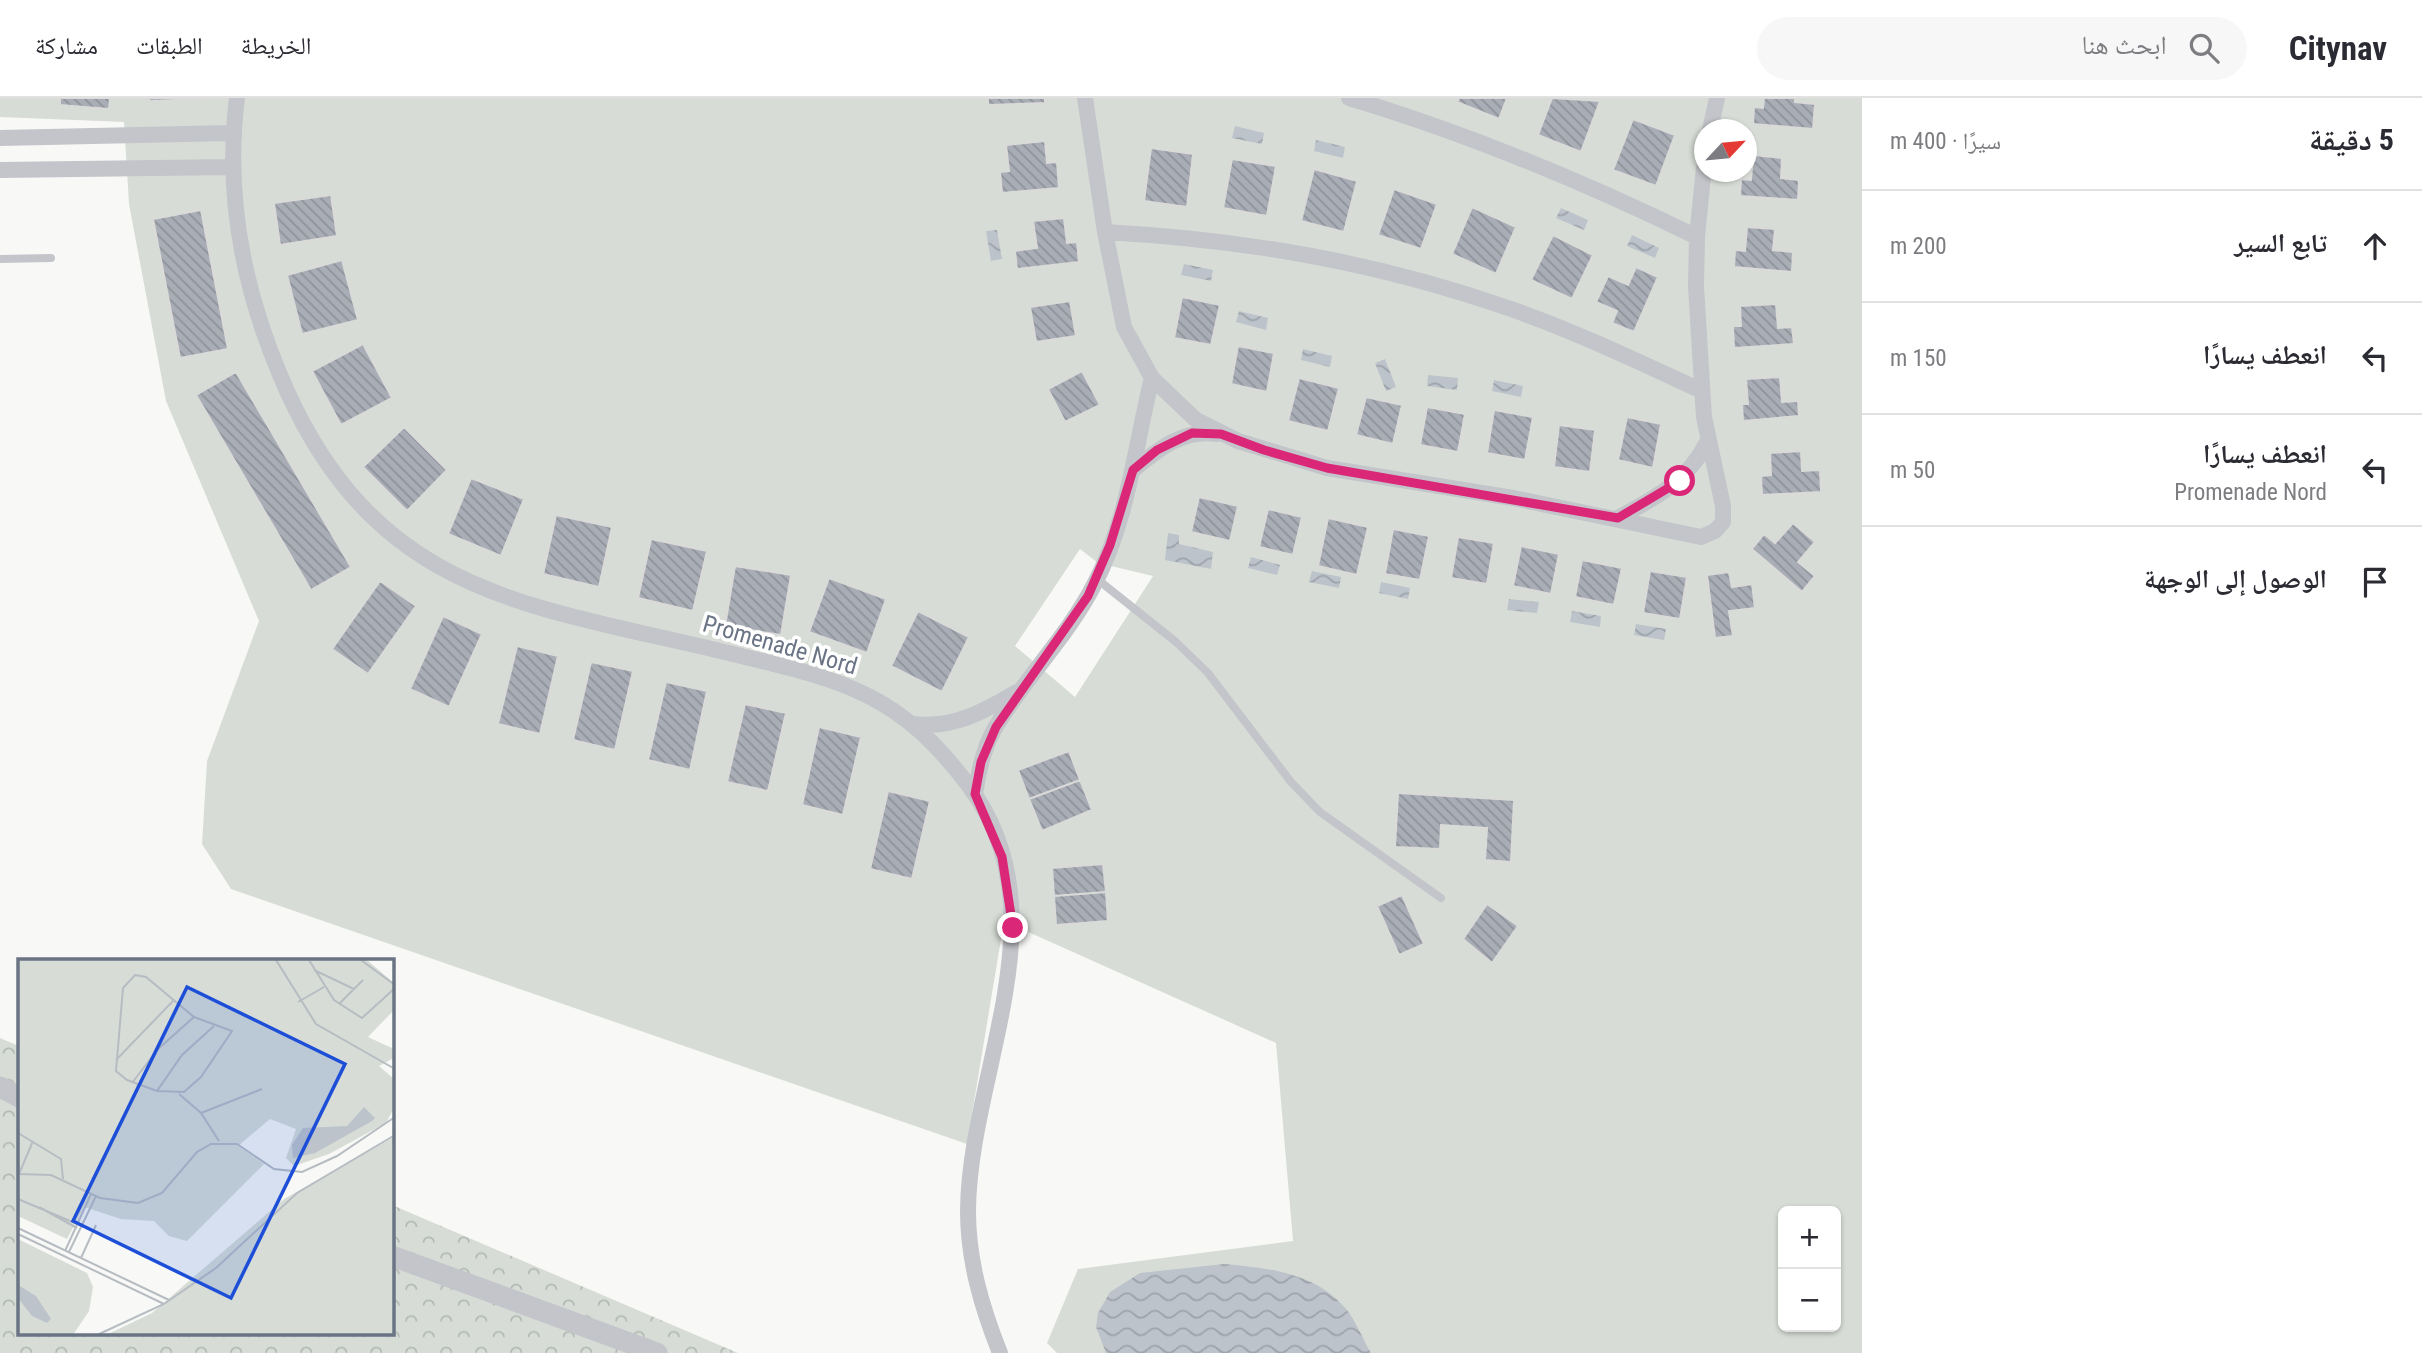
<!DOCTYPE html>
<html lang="ar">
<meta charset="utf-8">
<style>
body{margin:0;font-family:"Roboto Condensed","Noto Naskh Arabic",sans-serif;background:#f7f7f7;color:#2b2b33;direction:rtl}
.controls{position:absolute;right:21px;bottom:21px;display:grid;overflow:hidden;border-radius:10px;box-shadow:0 2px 5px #0004}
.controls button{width:63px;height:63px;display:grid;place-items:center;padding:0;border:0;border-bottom:2px solid #e1e1e2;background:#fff;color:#2b2b33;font:35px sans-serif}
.compass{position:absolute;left:1694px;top:21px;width:63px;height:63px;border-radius:50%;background:#fff;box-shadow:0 2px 5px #0004;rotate:64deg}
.stop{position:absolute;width:21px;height:21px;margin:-16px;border:5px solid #db2777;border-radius:50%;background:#fff}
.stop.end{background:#db2777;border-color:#fff;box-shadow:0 2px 7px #0008}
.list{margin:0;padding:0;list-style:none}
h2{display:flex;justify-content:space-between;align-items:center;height:91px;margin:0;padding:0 28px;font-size:30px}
h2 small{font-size:23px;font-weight:400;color:#7c7c81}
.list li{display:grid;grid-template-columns:46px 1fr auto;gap:21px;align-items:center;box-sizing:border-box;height:112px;padding:0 28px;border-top:2px solid #e1e1e2}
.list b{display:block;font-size:26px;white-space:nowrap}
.list p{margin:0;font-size:23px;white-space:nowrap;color:#7c7c81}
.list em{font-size:23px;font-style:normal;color:#7c7c81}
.icon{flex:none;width:38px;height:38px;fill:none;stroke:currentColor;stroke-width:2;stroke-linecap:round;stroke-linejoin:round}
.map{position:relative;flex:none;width:1862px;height:1255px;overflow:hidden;direction:ltr}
header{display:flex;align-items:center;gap:42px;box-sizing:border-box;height:98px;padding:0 35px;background:#fff;border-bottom:2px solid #e1e1e2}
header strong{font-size:33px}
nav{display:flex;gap:38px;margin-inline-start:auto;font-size:24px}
.search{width:490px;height:63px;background:#f7f7f7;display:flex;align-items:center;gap:18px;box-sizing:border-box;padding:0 24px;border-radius:38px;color:#7c7c81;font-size:26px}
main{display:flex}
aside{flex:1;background:#fff}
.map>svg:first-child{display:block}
.green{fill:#d7ddd6;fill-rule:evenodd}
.forest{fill:url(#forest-crowns)}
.water{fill:url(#water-waves)}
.building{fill:url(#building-back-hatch);stroke:#dadad9;stroke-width:2}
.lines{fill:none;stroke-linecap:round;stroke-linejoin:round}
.service{stroke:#c3c5ca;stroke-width:8}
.minor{stroke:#c3c5ca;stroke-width:16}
.tertiary{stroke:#c3c5ca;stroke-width:21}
.route{stroke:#db2777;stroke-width:9}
.labels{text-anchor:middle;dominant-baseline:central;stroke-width:7;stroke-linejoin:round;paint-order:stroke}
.street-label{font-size:24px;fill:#6a7485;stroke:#fff}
.inset-road{fill:none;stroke:#b6bcc2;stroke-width:2}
.view{fill:#1d4ed8;fill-opacity:0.15;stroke:#1d4ed8;stroke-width:3.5}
.inset-edge{fill:none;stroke:#6a7485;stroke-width:3.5}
</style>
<header>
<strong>Citynav</strong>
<div class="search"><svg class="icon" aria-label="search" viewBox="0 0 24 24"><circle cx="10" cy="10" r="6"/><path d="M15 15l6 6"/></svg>ابحث هنا</div>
<nav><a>الخريطة</a><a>الطبقات</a><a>مشاركة</a></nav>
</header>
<main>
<aside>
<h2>5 دقيقة<small>سيرًا · 400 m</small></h2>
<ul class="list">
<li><svg class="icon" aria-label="ahead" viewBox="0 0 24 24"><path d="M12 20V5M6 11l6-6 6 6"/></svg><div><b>تابع السير</b></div><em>200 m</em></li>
<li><svg class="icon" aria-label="left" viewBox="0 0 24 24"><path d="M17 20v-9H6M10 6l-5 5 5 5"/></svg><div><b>انعطف يسارًا</b></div><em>150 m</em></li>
<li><svg class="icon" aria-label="left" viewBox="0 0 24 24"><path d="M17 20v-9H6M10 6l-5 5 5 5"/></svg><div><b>انعطف يسارًا</b><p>Promenade Nord</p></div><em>50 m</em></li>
<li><svg class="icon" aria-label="arrive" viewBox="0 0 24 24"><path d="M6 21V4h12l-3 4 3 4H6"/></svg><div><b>الوصول إلى الوجهة</b></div></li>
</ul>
</aside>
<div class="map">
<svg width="1862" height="1255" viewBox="0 0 1862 1255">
<defs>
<pattern id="forest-crowns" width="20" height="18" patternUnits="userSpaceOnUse" patternTransform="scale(1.75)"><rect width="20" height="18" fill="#d7ddd6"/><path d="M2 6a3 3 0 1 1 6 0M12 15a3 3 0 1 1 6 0" fill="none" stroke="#b2b8b3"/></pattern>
<pattern id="water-waves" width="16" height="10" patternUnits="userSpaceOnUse" patternTransform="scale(1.75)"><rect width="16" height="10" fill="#bcc3ca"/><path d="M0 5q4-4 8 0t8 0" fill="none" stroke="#9da3aa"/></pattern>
<pattern id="building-back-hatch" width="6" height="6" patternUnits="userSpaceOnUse" patternTransform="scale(1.75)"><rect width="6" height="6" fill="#a9aeb6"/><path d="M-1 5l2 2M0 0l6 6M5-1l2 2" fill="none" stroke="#8e929a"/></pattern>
</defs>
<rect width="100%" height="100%" fill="#f8f9f6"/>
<!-- green -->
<path class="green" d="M0,0h1862v1255h-805l-10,-10 31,-74 215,-28 -17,-198 -272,-122 -37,223 -736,-255 -29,-45 5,-83 52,-140 -93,-220 -37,-197 -5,-82 -124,-5zM1704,32h42v42h-42zM1080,451l18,14 55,13 -78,121 -60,-51zM1783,1113h53v116h-53z"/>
<!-- forest -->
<path class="forest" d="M0,940l19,8v288h373v-129l346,148h-738z"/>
<!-- water -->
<path class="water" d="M1235,28l29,7 -2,11 -30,-6z
M1316,42l29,7 -2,11 -29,-7z
M1561,110l27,12 -4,10 -28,-12z
M997,132l5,29 -11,2 -5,-30z
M1632,137l27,13 -4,10 -28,-12z
M1184,166l29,6 -2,11 -30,-6z
M1239,213l29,7 -2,12 -30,-8z
M1303,251l29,7 -2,11 -29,-7z
M1385,261l11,28 -10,4 -11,-28z
M1428,277l30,3 -1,12 -30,-4z
M1494,282l29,6 -2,11 -29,-6z
M1168,435l11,2v9l34,8 -2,17 -46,-9z
M1251,459l29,8 -3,10 -29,-7z
M1312,473l29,6 -2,11 -30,-6z
M1381,484l29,6 -2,11 -29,-6z
M1509,501l30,3 -2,11 -30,-3z
M1572,513l29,5 -1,11 -30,-5z
M1636,526l30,5 -2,11 -30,-5z
M1224,1166c45,4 93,9 123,46 10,13 16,30 24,43h-265l-10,-26 2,-14 12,-21 30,-19z"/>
<!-- building -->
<path class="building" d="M60,0h50l-1,11 -49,-4z
M149,0h54v1l-54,2z
M988,0h57v5l-57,2z
M1459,0h48l-8,21 -42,-17z
M1552,0l48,3 -19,51 -43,-17z
M1764,0h31v4l20,2 -2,25 -60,-5 1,-17 9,1z
M1633,21l42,16 -19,51 -43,-16z
M1045,43l2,22 10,-1 2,26 -57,5 -2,-21 9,-1 -3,-26z
M1151,50l42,6 -6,53 -43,-6z
M1753,57l29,3 -1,20 18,2 -1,20 -58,-4 1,-17 10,1z
M1232,61l44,7 -9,50 -44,-8z
M1314,71l43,12 -13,51 -43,-11z
M1394,91l43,15 -16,45 -43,-14z
M331,97l6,41 -57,9 -6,-42z
M1472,109l44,20 -20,47 -44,-20z
M201,112l27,139 -48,9 -27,-139z
M1064,120l3,25 10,-1 2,20 -62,7 -2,-18 22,-3 -4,-27z
M1747,129l28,2 -2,21 20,2 -1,20 -58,-5 1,-17 10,1z
M1553,137l40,20 -21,44 -41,-19z
M342,162l16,60 -56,14 -15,-59z
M1636,169l22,10 -24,55 -22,-9 5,-12 -21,-9 12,-26 20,9z
M1182,199l38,8 -9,40 -37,-7z
M1070,203l6,35 -40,6 -6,-35z
M1776,206l2,24 14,-1 2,17 -60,4 -1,-22h8l-1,-20z
M363,246l29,54 -51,27 -29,-54z
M1238,248l36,7 -7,39 -36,-8z
M1082,273l18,34 -35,17 -17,-33z
M236,274l115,195 -40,23 -115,-195z
M1780,279l2,25 16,-1 1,15 -56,5 -1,-17h6l-2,-25z
M1299,280l40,10 -11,43 -40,-10z
M1366,299l36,8 -9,39 -37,-9z
M1427,309l38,7 -7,38 -38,-7z
M1494,312l39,7 -8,43 -38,-7z
M1627,319l34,7 -8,44 -35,-8z
M1559,327l36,5 -5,42 -36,-5z
M404,329l43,43 -40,41 -44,-44z
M1801,353l1,20 18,-1 1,22 -59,3 -1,-19 10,-1 -1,-22z
M471,380l53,21 -23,57 -53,-22z
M1199,399l39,9 -8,35 -39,-9z
M1268,411l34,8 -9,38 -34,-8z
M556,417l56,12 -13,60 -56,-13z
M1328,420l40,9 -11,48 -39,-9z
M1793,425l22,19 -17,20 17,14 -13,16 -50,-43 12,-15 11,9z
M1393,431l36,7 -9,44 -35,-6z
M1458,439l36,6 -7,41 -36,-6z
M651,441l56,12 -14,60 -55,-13z
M1521,448l38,8 -8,40 -38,-8z
M1582,462l40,8 -8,37 -39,-8z
M735,468l56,9 -10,60 -56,-9z
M1650,473l37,6 -7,42 -37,-6z
M1729,474l3,15 20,-3 3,24 -26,3 4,25 -18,2 -8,-63z
M829,480l57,21 -19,54 -58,-21z
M380,483l36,25 -48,68 -36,-25z
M918,513l51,26 -27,55 -51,-26z
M443,518l39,18 -33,73 -39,-18z
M517,548l41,10 -18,78 -42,-10z
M591,564l42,9 -18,79 -42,-10z
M666,584l41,9 -17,79 -42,-10z
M745,606l41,9 -18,78 -41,-9z
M819,629l42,10 -18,78 -41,-10z
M1069,653l11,29 -51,19 -11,-29z
M1080,682l12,30 -50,21 -13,-32z
M888,693l42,10 -18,78 -42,-10z
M1398,695l116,7 -3,62 -26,-2 2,-32 -46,-3 -1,24 -45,-2z
M1103,766l3,28 -52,4 -2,-28z
M1106,794l2,29 -52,4 -2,-29z
M1402,797l22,49 -25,11 -22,-49z
M1487,806l31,22 -26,37 -29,-24z"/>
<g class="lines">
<!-- service -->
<path class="service" d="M0,161l51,-1
M1097,481l79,63 32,31 83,109 29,30 121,86"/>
<!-- minor -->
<path class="minor" d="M237,0c-12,94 6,189 43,277 94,224 248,229 457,280 108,26 162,38 232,131 96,129 0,286 -1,425 0,50 14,97 32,142
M1085,0l20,134 19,95 28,51 44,42 42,21 89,27 186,30 188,39 14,-6 8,-9v-16l-19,-89 -8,-130 1,-50 7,-70
M1349,0c121,36 235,84 348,139
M1710,32l7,-32
M0,40l232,-5
M0,72l233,-3
M1105,134c143,8 271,30 406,77 66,23 128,53 191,82
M1133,372c26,-21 49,-41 84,-36
M1618,420c37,-20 70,-37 89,-76
M913,626c40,5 70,-12 104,-32
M975,696c4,-23 8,-45 20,-66 30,-50 73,-92 100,-145 33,-63 40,-137 57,-205"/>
<!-- tertiary -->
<path class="tertiary" d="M0,989l19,10
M392,1158l265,97"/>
</g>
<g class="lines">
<!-- route -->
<path class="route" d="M1013,830l-11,-71 -27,-63 6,-32 15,-35 92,-131 22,-51 23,-75 24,-20 35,-17 29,1 43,16 63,18 291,50 62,-37"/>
</g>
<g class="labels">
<!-- street labels -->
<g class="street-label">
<text transform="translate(780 547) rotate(16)">Promenade Nord</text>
</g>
</g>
<!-- overview -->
<g transform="translate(18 861)">
<rect width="376" height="376" fill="#f8f9f6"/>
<path d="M0,1h349l27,23v27l-26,27 26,12v9l-15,8 15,13v29l-8,15 -57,31 -35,12 -8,-8 10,-29 -26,-10 -32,27 26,18 -77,77 -18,-5 -15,-15 -33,-2 -37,-12 -17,32 -49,-23zM0,280l69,34 6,14 -4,24 -16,24h-55z" fill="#d7ddd6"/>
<path d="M376,178v198h-288l46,-22 132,-114z" fill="#d7ddd6"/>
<path d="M346,148l11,11 -3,3 -57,32 -22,5 -1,-13 11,-17 44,-2zM2,327l16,10 15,23 -4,4 -15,-7 -14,-18z" fill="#bcc3ca"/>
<path class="inset-road" d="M258,1l40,64 79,45M291,1l25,40 28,18 33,-30M343,1l34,25M296,11l40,19M117,16l11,2 48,40 38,14 -31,46 -17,15 -27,-1 -30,-11 -11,-9 7,-83zM280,43l26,-15M321,45l24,-24M98,101l57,-59M114,124l26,-34 36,-32M139,132l25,-36 32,-29M161,135l22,19 18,28M183,154l61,-24M0,174l43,26 2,20M0,215l33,1 49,23 38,5 24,-10 35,-41 14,-8h26l37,25 28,3 35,-16 58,-39M1,215l14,-33M0,240l64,27M21,248l38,21M0,269l151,72M0,275l146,70M47,292l26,-57M51,293l27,-56M63,299l15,-33M79,376l67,-31 52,-36 81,-75 98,-58"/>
<path class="view" d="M169,28l158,77 -114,234 -158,-77z"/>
<rect width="376" height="376" class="inset-edge"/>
</g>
</svg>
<div class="controls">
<button>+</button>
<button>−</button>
</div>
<svg class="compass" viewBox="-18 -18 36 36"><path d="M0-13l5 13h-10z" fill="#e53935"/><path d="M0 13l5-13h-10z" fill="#7c7c81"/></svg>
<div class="stop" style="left:1680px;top:383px"></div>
<div class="stop end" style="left:1013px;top:830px"></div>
</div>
</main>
